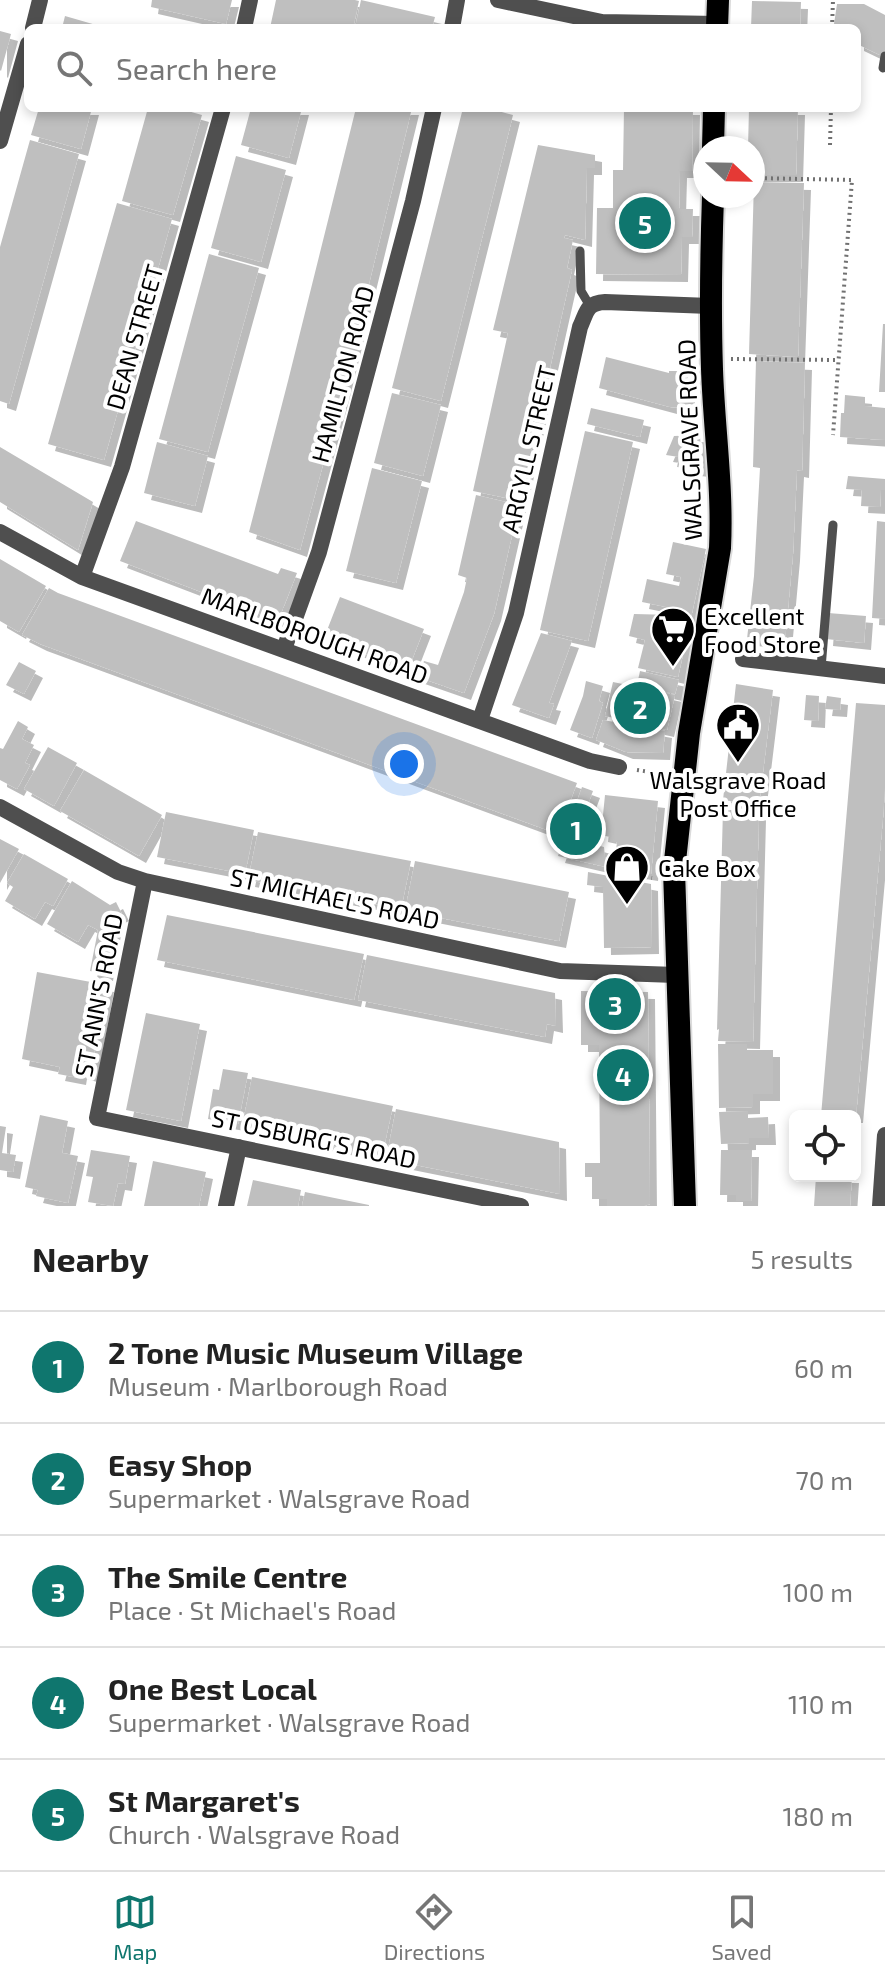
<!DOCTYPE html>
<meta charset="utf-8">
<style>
body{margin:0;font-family:"Exo 2",sans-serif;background:#f6f6f6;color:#222}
.controls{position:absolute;right:24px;bottom:24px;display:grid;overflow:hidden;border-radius:12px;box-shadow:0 4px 12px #0003}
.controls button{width:72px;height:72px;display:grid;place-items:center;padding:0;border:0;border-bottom:2px solid #e0e0e0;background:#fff;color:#222;font:40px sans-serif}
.compass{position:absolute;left:693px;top:136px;width:72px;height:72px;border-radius:50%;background:#fff;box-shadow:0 4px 12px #0003;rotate:112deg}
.you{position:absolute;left:404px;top:764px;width:28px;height:28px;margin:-20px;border:6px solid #fff;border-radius:50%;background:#1a73e8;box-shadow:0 0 0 12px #1a73e833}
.badge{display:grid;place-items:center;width:52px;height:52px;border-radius:50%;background:#0f766e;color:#fff;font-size:26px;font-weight:700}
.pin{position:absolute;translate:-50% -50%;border:4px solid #fff;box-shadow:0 2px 8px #0006}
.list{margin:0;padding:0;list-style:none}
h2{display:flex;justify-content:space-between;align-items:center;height:104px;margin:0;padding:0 32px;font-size:34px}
h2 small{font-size:26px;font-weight:400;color:#767676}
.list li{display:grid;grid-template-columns:52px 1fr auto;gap:24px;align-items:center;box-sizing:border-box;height:112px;padding:0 32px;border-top:2px solid #e0e0e0}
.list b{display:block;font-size:30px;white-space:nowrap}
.list p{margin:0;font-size:26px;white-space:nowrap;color:#767676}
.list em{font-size:26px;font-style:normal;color:#767676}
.icon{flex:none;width:44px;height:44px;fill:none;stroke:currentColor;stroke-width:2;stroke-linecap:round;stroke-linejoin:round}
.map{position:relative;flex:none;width:885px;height:1206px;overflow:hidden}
.search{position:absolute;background:#fff;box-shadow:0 4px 12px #0003;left:24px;right:24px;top:24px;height:88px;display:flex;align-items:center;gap:20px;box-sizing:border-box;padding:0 28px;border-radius:12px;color:#767676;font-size:30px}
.sheet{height:664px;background:#fff}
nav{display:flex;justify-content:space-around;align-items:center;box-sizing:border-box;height:112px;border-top:2px solid #e0e0e0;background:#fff;font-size:22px;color:#767676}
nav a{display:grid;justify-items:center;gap:4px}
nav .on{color:#0f766e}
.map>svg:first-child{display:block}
.building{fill:#bfbfbf;filter:url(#shadow)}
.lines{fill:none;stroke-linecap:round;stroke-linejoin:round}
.trunk-casing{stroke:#dbdbdb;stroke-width:26}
.path{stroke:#717171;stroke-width:4;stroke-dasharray:2 4;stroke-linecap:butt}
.service{stroke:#4f4f4f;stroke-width:9}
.minor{stroke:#4f4f4f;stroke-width:16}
.trunk{stroke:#000;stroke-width:22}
.labels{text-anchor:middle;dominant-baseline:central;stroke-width:8;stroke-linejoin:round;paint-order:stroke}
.street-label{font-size:24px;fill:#000;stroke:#fff}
.poi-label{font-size:24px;fill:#000;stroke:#fff;text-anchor:start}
</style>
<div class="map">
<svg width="885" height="1206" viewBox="0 0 885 1206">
<defs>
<filter id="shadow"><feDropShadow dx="7" dy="7" stdDeviation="0" flood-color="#0004"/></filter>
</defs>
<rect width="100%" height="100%" fill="#fff"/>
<!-- building -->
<path class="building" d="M152,0h80l-6,24 -75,-17z
M276,0h79l4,1 -6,27h-83z
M361,0l74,17 -3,11h-77z
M752,1l49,1 -1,26h-49z
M837,4h27l21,11v35l-3,6 -25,-12v-16h-16v-4h-7z
M65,16l38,11v1h-41z
M0,31l11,3 -10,37 -1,-1z
M39,108h53l-11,41 -50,-14z
M148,108h29l25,7 -29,100 -51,-14z
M251,108h51l-13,50 -48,-13z
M356,108h56l-70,286 -42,156 -51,-18 39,-151z
M463,108h24l26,7 -72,286 -49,-13z
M624,108h69l-1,63h-12l-1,38h14l-1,28h-10l-1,38 -85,-1 1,-66h16v-38h10z
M749,108h49l-2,67h-43v-27h-5z
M30,140l49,14 -70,250 -9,-3v-154z
M538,145l57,10v13h-8l-2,72 -20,-5 -1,3 9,2 -6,28 5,2 -52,231 -47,-10 35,-158 -15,-3z
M236,156l50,14 -25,92 -50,-14z
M754,182l50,1 -6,174 -49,-3z
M117,203l55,16 -68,241 -56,-16z
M209,254l50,14 -51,184 -49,-13z
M883,324h2v68h-6z
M606,357l63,16v-2h19v37l-18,-1 -71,-19z
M756,361l49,2 -3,108 -5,-1 -4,84 -8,87 -38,-2 7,-63 6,-108 -7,-1z
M392,393l49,12 -18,71 -49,-13z
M845,395l20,2v9l20,2v32l-45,-3 1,-24h3z
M591,408l53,12 -4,17 -53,-13z
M585,431l48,11 -45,199 -48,-11z
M700,435l2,35 -25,-3 2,-10 -13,-2 8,-19z
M157,442l51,14 -13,50 -51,-13z
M0,447l93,55 -15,48 -78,-48z
M372,468l50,13 -26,102 -50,-12z
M848,476l37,3v11h-4l-1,17 -19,-1 1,-16 -16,-1z
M476,495l43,10 -25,109 -30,79 -46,-16 6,-16 14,4 26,-73 3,-14 -9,-3z
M136,521l142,53 3,-6 16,5 -19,48 -158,-60z
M877,521l8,1v97l-13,-1z
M673,542l33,7 -28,128 -40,-9 7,-28 -16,-4 5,-22 40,1 2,-6 -34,-7 5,-23 32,7 2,-9 -15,-3z
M0,559l46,27 -27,46 -19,-11z
M49,588l9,5 519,190 -19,51 -518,-190 -18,-9z
M340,597l84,32 -16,41 -84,-32z
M828,613l38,3 -2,27 -38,-4z
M541,633l31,8 -23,62 5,1 -5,14 -37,-13z
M19,662l17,9 -12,23 -18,-9z
M640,671l39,9 -4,14 -38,-9z
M586,681l17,5 -4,15 4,2 -11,35 -22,-8 13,-34z
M613,682l62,13 -8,35 -62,-14z
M736,684l37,6 -14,115 -36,-5z
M806,695l13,1 -1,25 -14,-1z
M827,696l14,2 -1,12 -15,-1z
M856,703l29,2v83l-2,30 -27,298h-35z
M603,720l62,11 -2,22 -37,-1 -30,-12z
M18,721l10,6 -6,12 12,6 -9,18 5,2 -13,24 -17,-9v-32l3,1z
M48,747l29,16 -23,43 -30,-17z
M84,770l78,45 -23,41 -79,-45z
M582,787l11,4 -9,24 6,2 -9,24 23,6 2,20 -48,-11z
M605,795l53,6 -7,73 -37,-6 3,-26h-7v-5l-9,-2z
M723,809l36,4 -6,229 -35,-1 1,-12 -2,1z
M166,812l88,18 -9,44 -88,-17z
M258,832l153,29 -10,48 -153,-29z
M0,839l19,10 -19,34z
M24,854l44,25 -15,27 -8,-4 -10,17 -30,-18 8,-14 -6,-4z
M415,861l154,31 -10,49 -154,-30z
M588,872l63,12 1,63 -48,1 -1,-61 -16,-2z
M72,881l38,24 6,-3 6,12 -6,3 -10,57 -16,-3 8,-41 -10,-5 -10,17 -31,-18z
M167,915l197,39 -10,46 -197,-40z
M367,955l188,38 1,33 -9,-2 -2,13 -187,-37z
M37,972l70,13 -17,90 -10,-3 -1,6 -21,-4 2,-7 -38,-8z
M581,991l67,1 2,212 -6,2h-37v-7h-15v-22h-7v-14h15l-1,-118h-18z
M146,1013l54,11 -19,97 -55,-11z
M718,1044h29v6h26v44h-20v13l-34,1z
M223,1069l25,4 -10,51 -30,-5 5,-30 6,1z
M252,1077l141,29 -11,50 -140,-29z
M396,1109l163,33 1,52 -174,-35z
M748,1111v7l20,-1 1,21h-20v5l-28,1 -2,-32z
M40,1115l28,6 -6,32 16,3 -10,47 -32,-7 2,-6 -13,-3z
M0,1126l6,1 -4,26 14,2 -3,17 -13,-2z
M91,1150l39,6 -5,28 -7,-1 -5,23 -25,-4 5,-25 -7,-1z
M721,1150h31l-1,51h-15v-6h-16z
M153,1161l53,11 -7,34h-55z
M816,1176h36l-2,30h-36z
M253,1180l48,10 -3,16h-51z
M305,1192l64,13v1h-67z"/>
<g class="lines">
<!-- trunk casing -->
<g class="trunk-casing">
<path id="trunk" d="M717,28l1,-28
M713,148l1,-40
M685,1206l-11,-336 15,-137 31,-185c3,-60 -6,-119 -8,-179 -2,-58 -1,-115 1,-173"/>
</g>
<!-- path -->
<path class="path" d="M832,28l1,-28
M830,145l1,-37
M753,178l99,2 -19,255
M731,359l107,1
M637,770l27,4
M610,871l42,7"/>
<!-- service -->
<path class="service" d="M883,68l2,-12
M580,251l1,40 9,15
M821,668l12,-143"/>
<!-- minor -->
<path class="minor" d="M498,0l104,22 115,2
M33,28l7,-28
M244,28l6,-28
M452,28l5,-28
M0,141l28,-97
M0,532l82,45 508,184 29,6
M82,577l40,-110 101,-359
M284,649l35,-97 94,-351 21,-93
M743,659l142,17
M480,720l36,-107 64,-286c7,-15 6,-24 25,-25l105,4
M0,807l118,65 27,9 415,90 116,4
M145,881l-48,237 424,88
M226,1206l13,-59
M880,1206l5,-71"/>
<!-- trunk -->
<use href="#trunk" class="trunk"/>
</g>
<!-- icons -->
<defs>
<g id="supermarket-pin" transform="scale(2.3)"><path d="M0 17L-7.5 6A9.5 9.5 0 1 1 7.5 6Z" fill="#000" stroke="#fff"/><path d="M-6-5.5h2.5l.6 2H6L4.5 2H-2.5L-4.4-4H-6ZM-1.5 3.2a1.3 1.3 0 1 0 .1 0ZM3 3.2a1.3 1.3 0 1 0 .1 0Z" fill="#fff"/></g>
<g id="civic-pin" transform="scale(2.3)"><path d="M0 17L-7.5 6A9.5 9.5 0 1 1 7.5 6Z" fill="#000" stroke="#fff"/><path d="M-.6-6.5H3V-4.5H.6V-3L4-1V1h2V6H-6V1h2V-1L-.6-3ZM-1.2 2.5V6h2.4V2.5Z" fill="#fff"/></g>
<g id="shop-pin" transform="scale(2.3)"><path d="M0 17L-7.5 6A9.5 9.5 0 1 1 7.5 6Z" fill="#000" stroke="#fff"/><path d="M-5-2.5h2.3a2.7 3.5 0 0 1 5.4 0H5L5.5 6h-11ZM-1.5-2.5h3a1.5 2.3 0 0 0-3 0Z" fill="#fff"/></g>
</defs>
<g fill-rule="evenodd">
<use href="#supermarket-pin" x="673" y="629"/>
<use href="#civic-pin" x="738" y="725"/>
<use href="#shop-pin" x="627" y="867"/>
</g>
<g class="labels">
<!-- street labels -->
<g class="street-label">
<text transform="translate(134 337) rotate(-74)">DEAN STREET</text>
<text transform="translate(342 374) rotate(-75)">HAMILTON ROAD</text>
<text transform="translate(689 440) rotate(-92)">WALSGRAVE ROAD</text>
<text transform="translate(528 449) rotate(-77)">ARGYLL STREET</text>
<text transform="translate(315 635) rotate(20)">MARLBOROUGH ROAD</text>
<text transform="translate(335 898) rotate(12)">ST MICHAEL'S ROAD</text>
<text transform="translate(98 995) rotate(-79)">ST ANN'S ROAD</text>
<text transform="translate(314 1138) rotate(12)">ST OSBURG'S ROAD</text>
</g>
<!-- poi labels -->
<g class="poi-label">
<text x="704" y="615">Excellent<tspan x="704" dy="28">Food Store</tspan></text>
<text x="738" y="779" text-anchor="middle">Walsgrave Road<tspan x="738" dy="28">Post Office</tspan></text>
<text x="658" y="867">Cake Box</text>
</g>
</g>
</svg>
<div class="controls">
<button><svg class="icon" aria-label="locate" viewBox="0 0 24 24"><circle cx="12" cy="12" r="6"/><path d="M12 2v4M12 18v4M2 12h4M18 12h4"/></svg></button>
</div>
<svg class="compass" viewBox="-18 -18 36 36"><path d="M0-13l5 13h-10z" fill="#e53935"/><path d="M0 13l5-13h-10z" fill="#767676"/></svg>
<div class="you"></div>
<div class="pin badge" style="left:576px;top:829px">1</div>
<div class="pin badge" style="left:640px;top:708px">2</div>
<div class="pin badge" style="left:615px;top:1004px">3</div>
<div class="pin badge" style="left:623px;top:1075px">4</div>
<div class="pin badge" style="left:645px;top:223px">5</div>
<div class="search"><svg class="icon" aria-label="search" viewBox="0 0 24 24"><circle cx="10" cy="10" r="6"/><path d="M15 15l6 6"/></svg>Search here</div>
</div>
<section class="sheet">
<h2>Nearby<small>5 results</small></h2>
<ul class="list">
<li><span class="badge">1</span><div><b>2 Tone Music Museum Village</b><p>Museum · Marlborough Road</p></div><em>60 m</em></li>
<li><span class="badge">2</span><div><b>Easy Shop</b><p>Supermarket · Walsgrave Road</p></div><em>70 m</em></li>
<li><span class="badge">3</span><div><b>The Smile Centre</b><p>Place · St Michael's Road</p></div><em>100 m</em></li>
<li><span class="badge">4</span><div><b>One Best Local</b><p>Supermarket · Walsgrave Road</p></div><em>110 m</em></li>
<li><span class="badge">5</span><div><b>St Margaret's</b><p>Church · Walsgrave Road</p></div><em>180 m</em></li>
</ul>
</section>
<nav>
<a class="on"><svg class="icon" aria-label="map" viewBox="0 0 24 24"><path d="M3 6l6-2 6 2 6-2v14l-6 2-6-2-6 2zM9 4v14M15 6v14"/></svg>Map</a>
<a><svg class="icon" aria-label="directions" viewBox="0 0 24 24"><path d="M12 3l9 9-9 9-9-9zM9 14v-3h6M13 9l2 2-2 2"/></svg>Directions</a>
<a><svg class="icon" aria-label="saved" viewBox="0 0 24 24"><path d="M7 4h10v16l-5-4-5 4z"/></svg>Saved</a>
</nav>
